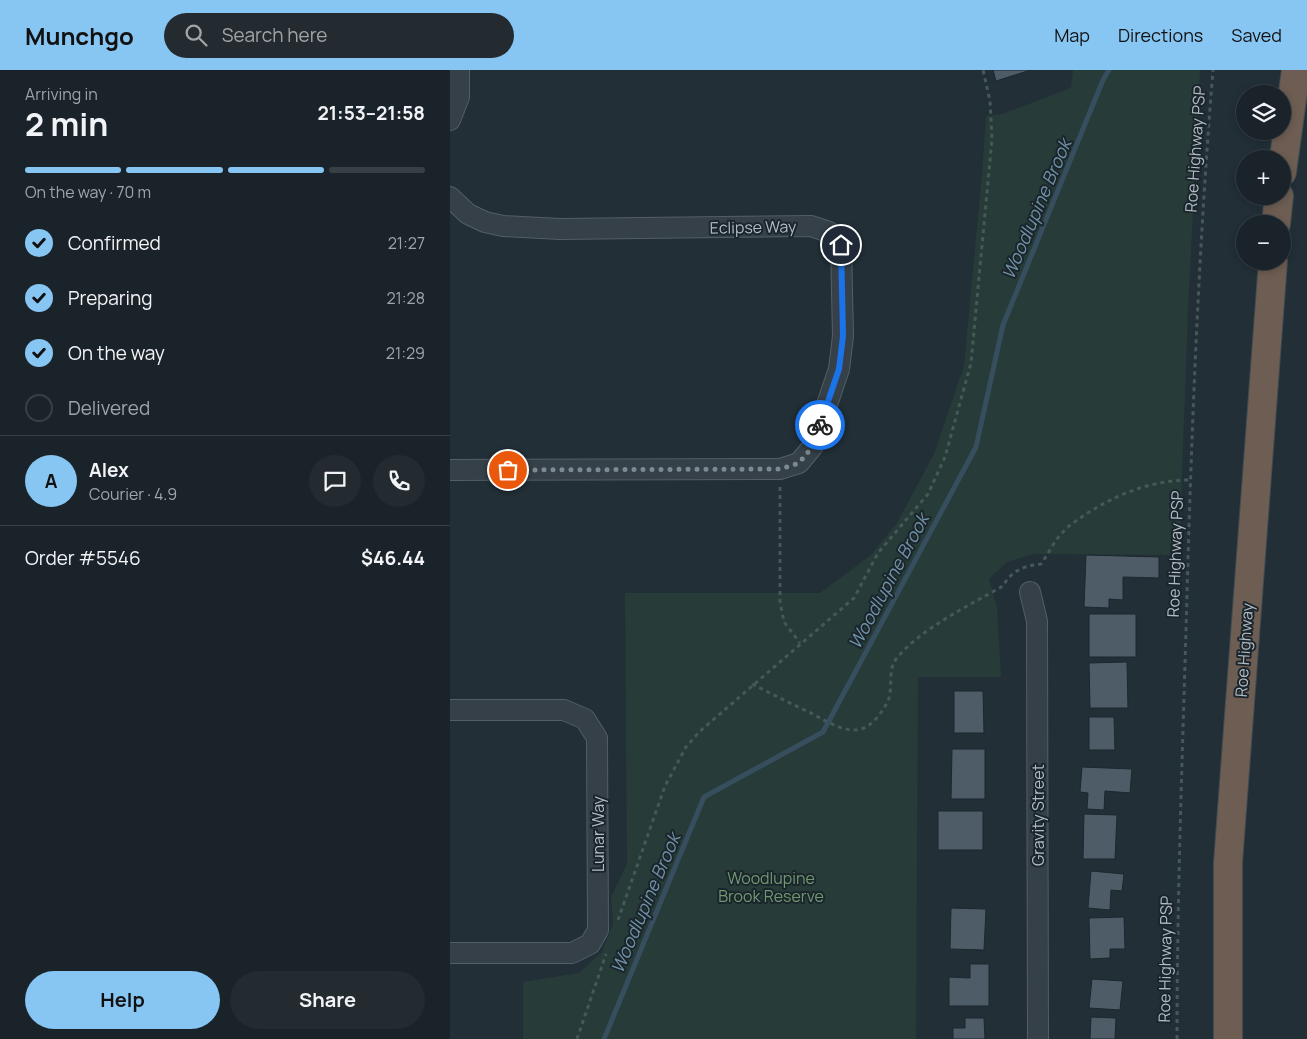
<!DOCTYPE html>
<html lang="en">
<head>
<meta charset="utf-8">
<style>
	body { margin:0; font-family:Manrope,sans-serif; background:#232b31; color:#f1f3f6; height:100vh; display:flex; flex-direction:column; font-size:19px; white-space:nowrap }
	* { box-sizing:border-box; margin:0 }
	p { font-size:16px; color:#9fa4a8 }
	.icon { flex:none; width:28px; height:28px; fill:none; stroke:currentColor; stroke-width:2; stroke-linecap:round; stroke-linejoin:round }
	.map { position:relative; flex:1; overflow:hidden }
	.drawer { display:flex; flex-direction:column; background:#1a2329; width:450px }
	.drawer>* { flex:none }
	.controls { position:absolute; left:786px; top:15px; display:grid; gap:10px }
	.controls a { display:grid; place-items:center; width:55px; height:55px; border-radius:50%; background:#1a2329; box-shadow:0 2px 8px #0003,0 0 0 1px #384046; font-size:25px }
	.pin { position:absolute; display:grid; place-items:center; width:42px; height:42px; color:#fff; margin:-21px; border:2px solid #fff; border-radius:50%; box-shadow:0 1px 5px #0007 }
	.courier { position:absolute; display:grid; place-items:center; width:50px; height:50px; margin:-25px; border:4px solid #1a73e8; border-radius:50%; background:#fff; color:#222; box-shadow:0 1px 6px #0007 }
	.overview em { font-style:normal; font-weight:700 }
	.overview div { display:flex; flex-direction:column-reverse }
	.overview { display:flex; align-items:center; justify-content:space-between; height:85px; padding:0 25px }
	h1 { font-size:32px; font-weight:700; line-height:38px }
	.bar { display:grid; grid-template-columns:repeat(4,1fr); gap:8px 5px; align-content:center; height:60px; padding:0 25px }
	.bar i { height:6px; border-radius:4px; background:#384046 }
	.bar .on { background:#87c5f2 }
	.bar p { grid-column:span 4 }
	.line { display:flex; align-items:center; gap:12px; padding:0 25px; border-top:1px solid #384046 }
	.line div { flex:1 }
	.round { display:grid; place-items:center; flex:none; width:52px; height:52px; border-radius:26px; background:#232b31 }
	ol { padding:0 25px; list-style:none }
	li { display:flex; align-items:center; gap:15px; height:55px }
	li p { margin-inline-start:auto }
	li .icon { padding:5px; border-radius:50%; background:#87c5f2; color:#111; stroke-width:4 }
	li:last-child { color:#9fa4a8 }
	li i { width:28px; height:28px; border:2px solid #384046; border-radius:50% }
	.action { display:flex; gap:10px; margin-top:auto; padding:10px 25px }
	.action a { flex:1; height:58px; border-radius:30px; background:#87c5f2; color:#111; font-size:20px; font-weight:700; line-height:58px; text-align:center }
	.action a+a { background:#232b31; color:#f1f3f6 }
	header { display:flex; align-items:center; gap:30px; box-sizing:border-box; height:70px; padding:0 25px; background:#87c5f2; color:#111 }
	header strong { font-size:24px }
	nav { display:flex; gap:28px; margin-inline-start:auto; font-size:18px }
	.search { width:350px; height:45px; background:#232b31; display:flex; align-items:center; gap:12px; box-sizing:border-box; padding:0 18px; border-radius:28px; color:#9fa4a8; font-size:19px }
	main { display:flex; flex:1; min-height:0 }
	.map>svg:first-child { display:block }
	.green { fill:#273c38 }
	.lines { fill:none; stroke-linecap:round; stroke-linejoin:round }
	.stream { stroke:#364e5e; stroke-width:5 }
	.building { fill:#4d5c66; stroke:#1c272e }
	.minor-casing { stroke:#535e65; stroke-width:22 }
	.motorway-casing { stroke:#404b52; stroke-width:30 }
	.path { stroke:#455957; stroke-width:3; stroke-dasharray:4 4; stroke-linecap:butt }
	.minor { stroke:#354048; stroke-width:20 }
	.motorway { stroke:#6d5d52; stroke-width:28 }
	.done { stroke:#7e8a93; stroke-width:5; stroke-dasharray:0 9 }
	.route { stroke:#1a73e8; stroke-width:6 }
	.labels { text-anchor:middle; dominant-baseline:central; stroke-width:4; stroke-linejoin:round; paint-order:stroke }
	.street-label { font-size:16px; fill:#b0bbc4; stroke:#1b252c }
	.park-label { font-size:16px; fill:#709871; stroke:#1b252c }
	.water-label { font-size:18px; font-style:italic; fill:#7193a7; stroke:#1b252c }
</style>
</head>
<body>
<header>
<strong>Munchgo</strong>
<div class="search"><svg class="icon" aria-label="search" viewBox="0 0 24 24"><circle cx="10" cy="10" r="6"/><path d="M15 15l6 6"/></svg>Search here</div>
<nav><a>Map</a><a>Directions</a><a>Saved</a></nav>
</header>
<main>
<section class="drawer">
<div class="overview"><div><h1>2 min</h1><p>Arriving in</p></div><em>21:53–21:58</em></div>
<div class="bar"><i class="on"></i><i class="on"></i><i class="on"></i><i></i><p>On the way · 70 m</p></div>
<ol>
<li><svg class="icon" aria-label="check" viewBox="0 0 24 24"><path d="M5 12l5 5 9-10"/></svg>Confirmed<p>21:27</p></li>
<li><svg class="icon" aria-label="check" viewBox="0 0 24 24"><path d="M5 12l5 5 9-10"/></svg>Preparing<p>21:28</p></li>
<li><svg class="icon" aria-label="check" viewBox="0 0 24 24"><path d="M5 12l5 5 9-10"/></svg>On the way<p>21:29</p></li>
<li><i></i>Delivered</li>
</ol>
<div class="line" style="height:90px"><b class="round" style="background:#87c5f2;color:#111">A</b><div><b>Alex</b><p>Courier · 4.9</p></div><a class="round"><svg class="icon" aria-label="chat" viewBox="0 0 24 24"><path d="M4 5h16v11H9l-5 4z"/></svg></a><a class="round"><svg class="icon" aria-label="phone" viewBox="0 0 24 24"><path d="M5 4h4l2 5-3 2q2 4 5 5l2-3 5 2v4C11 20 4 13 5 4z"/></svg></a></div>
<div class="line" style="height:65px"><div>Order #5546</div><b>$46.44</b></div>
<div class="action"><a>Help</a><a>Share</a></div>
</section>
<div class="map">
<svg width="857" height="969" viewBox="0 0 857 969">
	<rect width="100%" height="100%" fill="#222f37"/>
	<path class="green" d="M623,0H750L738,241L729,485L584,484L557,492L539,509L547,537L551,607H468L466,969H73V912L129,903L152,882L163,854L161,827L177,794L175,523H370L421,485L447,453L484,384L514,296L532,104L536,46L552,44L621,18Z"/>
	<g class="lines">
		<path class="stream" d="M154,969L254,727L373,662L526,377L553,255L653,10L659,0"/>
	</g>
	<path class="building" d="M543,0H581L546,11Z
		M636,485L709,487V508L673,507V530L659,529V538L634,537Z
		M639,544H686V587H639Z
		M677,592L678,638H640L639,593Z
		M504,621H533L534,663H504Z
		M639,647H664L665,680H639Z
		M502,679H535V729H501Z
		M632,697L682,699L680,723L655,721L654,740L637,739L638,723L630,722Z
		M488,741H533V780H488Z
		M634,744L667,745L665,789H633Z
		M641,801L674,804L672,821L661,820L660,840L638,838Z
		M501,838L536,839L534,880L500,879Z
		M674,847L675,879H660V888L640,889L639,848Z
		M520,894H539V936H499V907L520,908Z
		M642,909L673,911L670,940L639,938Z
		M641,947L666,948L665,969H640Z
		M515,948H534L535,969H503V958H515Z"/>
	<g class="lines">
		<defs>
			<path id="minor" d="M0,50L9,27V0
				M0,127L18,144L35,152L53,156L110,159L361,156L379,162L391,175L393,266L389,299L363,376L349,393L330,399L0,400
				M580,522L587,551L588,969
				M0,640H114L135,649L147,668L148,860L140,874L122,883H0"/>
			<path id="motorway" d="M832,102L846,0
				M826,154L829,126
				M778,969V793L823,191"/>
		</defs>
		<use href="#minor" class="minor-casing"/>
		<use href="#motorway" class="motorway-casing"/>
		<path class="path" d="M330,417V532L334,552L350,573
			M302,614C322,624 341,634 361,643C374,650 388,659 403,660C419,661 430,645 437,633C444,620 437,601 446,589C470,559 520,535 553,516C562,500 574,496 591,494C599,483 605,469 615,460C620,454 627,451 633,446C665,425 701,410 740,410
			M168,850L215,716L236,677L249,662L404,528L428,483L478,424L495,387L521,293L542,69L540,31L533,0
			M127,969L156,884
			M727,969C727,833 732,696 736,560C741,373 748,186 763,0"/>
		<use href="#minor" class="minor"/>
		<use href="#motorway" class="motorway"/>
	</g>
	<g class="lines">
		<path class="done" d="M58,400L330,399L349,393L363,376L370,355"/>
		<path class="route" d="M370,355L389,299L393,266L391,175"/>
	</g>
	<g class="labels">
		<g class="street-label">
			<text transform="translate(745 79) rotate(-86)">Roe Highway PSP</text>
			<text transform="translate(303 157) rotate(-1)">Eclipse Way</text>
			<text transform="translate(725 484) rotate(-88)">Roe Highway PSP</text>
			<text transform="translate(794 580) rotate(-86)">Roe Highway</text>
			<text transform="translate(588 745) rotate(-90)">Gravity Street</text>
			<text transform="translate(148 764) rotate(-90)">Lunar Way</text>
			<text transform="translate(715 889) rotate(-89)">Roe Highway PSP</text>
		</g>
		<g class="park-label">
			<text x="321" y="808">Woodlupine<tspan x="321" dy="18">Brook Reserve</tspan></text>
		</g>
		<g class="water-label">
			<text transform="translate(586 139) rotate(-67)">Woodlupine Brook</text>
			<text transform="translate(438 511) rotate(-62)">Woodlupine Brook</text>
			<text transform="translate(195 833) rotate(-67)">Woodlupine Brook</text>
		</g>
	</g>
</svg>
<div class="controls">
<a><svg class="icon" aria-label="layers" viewBox="0 0 24 24"><path d="M12 4l9 5-9 5-9-5zM3 14l9 5 9-5"/></svg></a>
<a>+</a>
<a>−</a>
</div>
<div class="pin" style="left:58px;top:400px;background:#ea580c"><svg class="icon" aria-label="bag" viewBox="0 0 24 24"><path d="M5 8h14l-1 12H6zM9 8a3 3 0 0 1 6 0"/></svg></div>
<div class="pin" style="left:391px;top:175px;background:#1f2937"><svg class="icon" aria-label="home" viewBox="0 0 24 24"><path d="M3 11l9-7 9 7M6 9v11h12V9"/></svg></div>
<div class="courier" style="left:370px;top:355px"><svg class="icon" aria-label="bike" viewBox="0 0 24 24"><circle cx="6" cy="16" r="4"/><circle cx="18" cy="16" r="4"/><path d="M6 16l4-8h5l3 8M10 8l3 8H6M13 5h3"/></svg></div>
</div>
</main>
</body>
</html>
